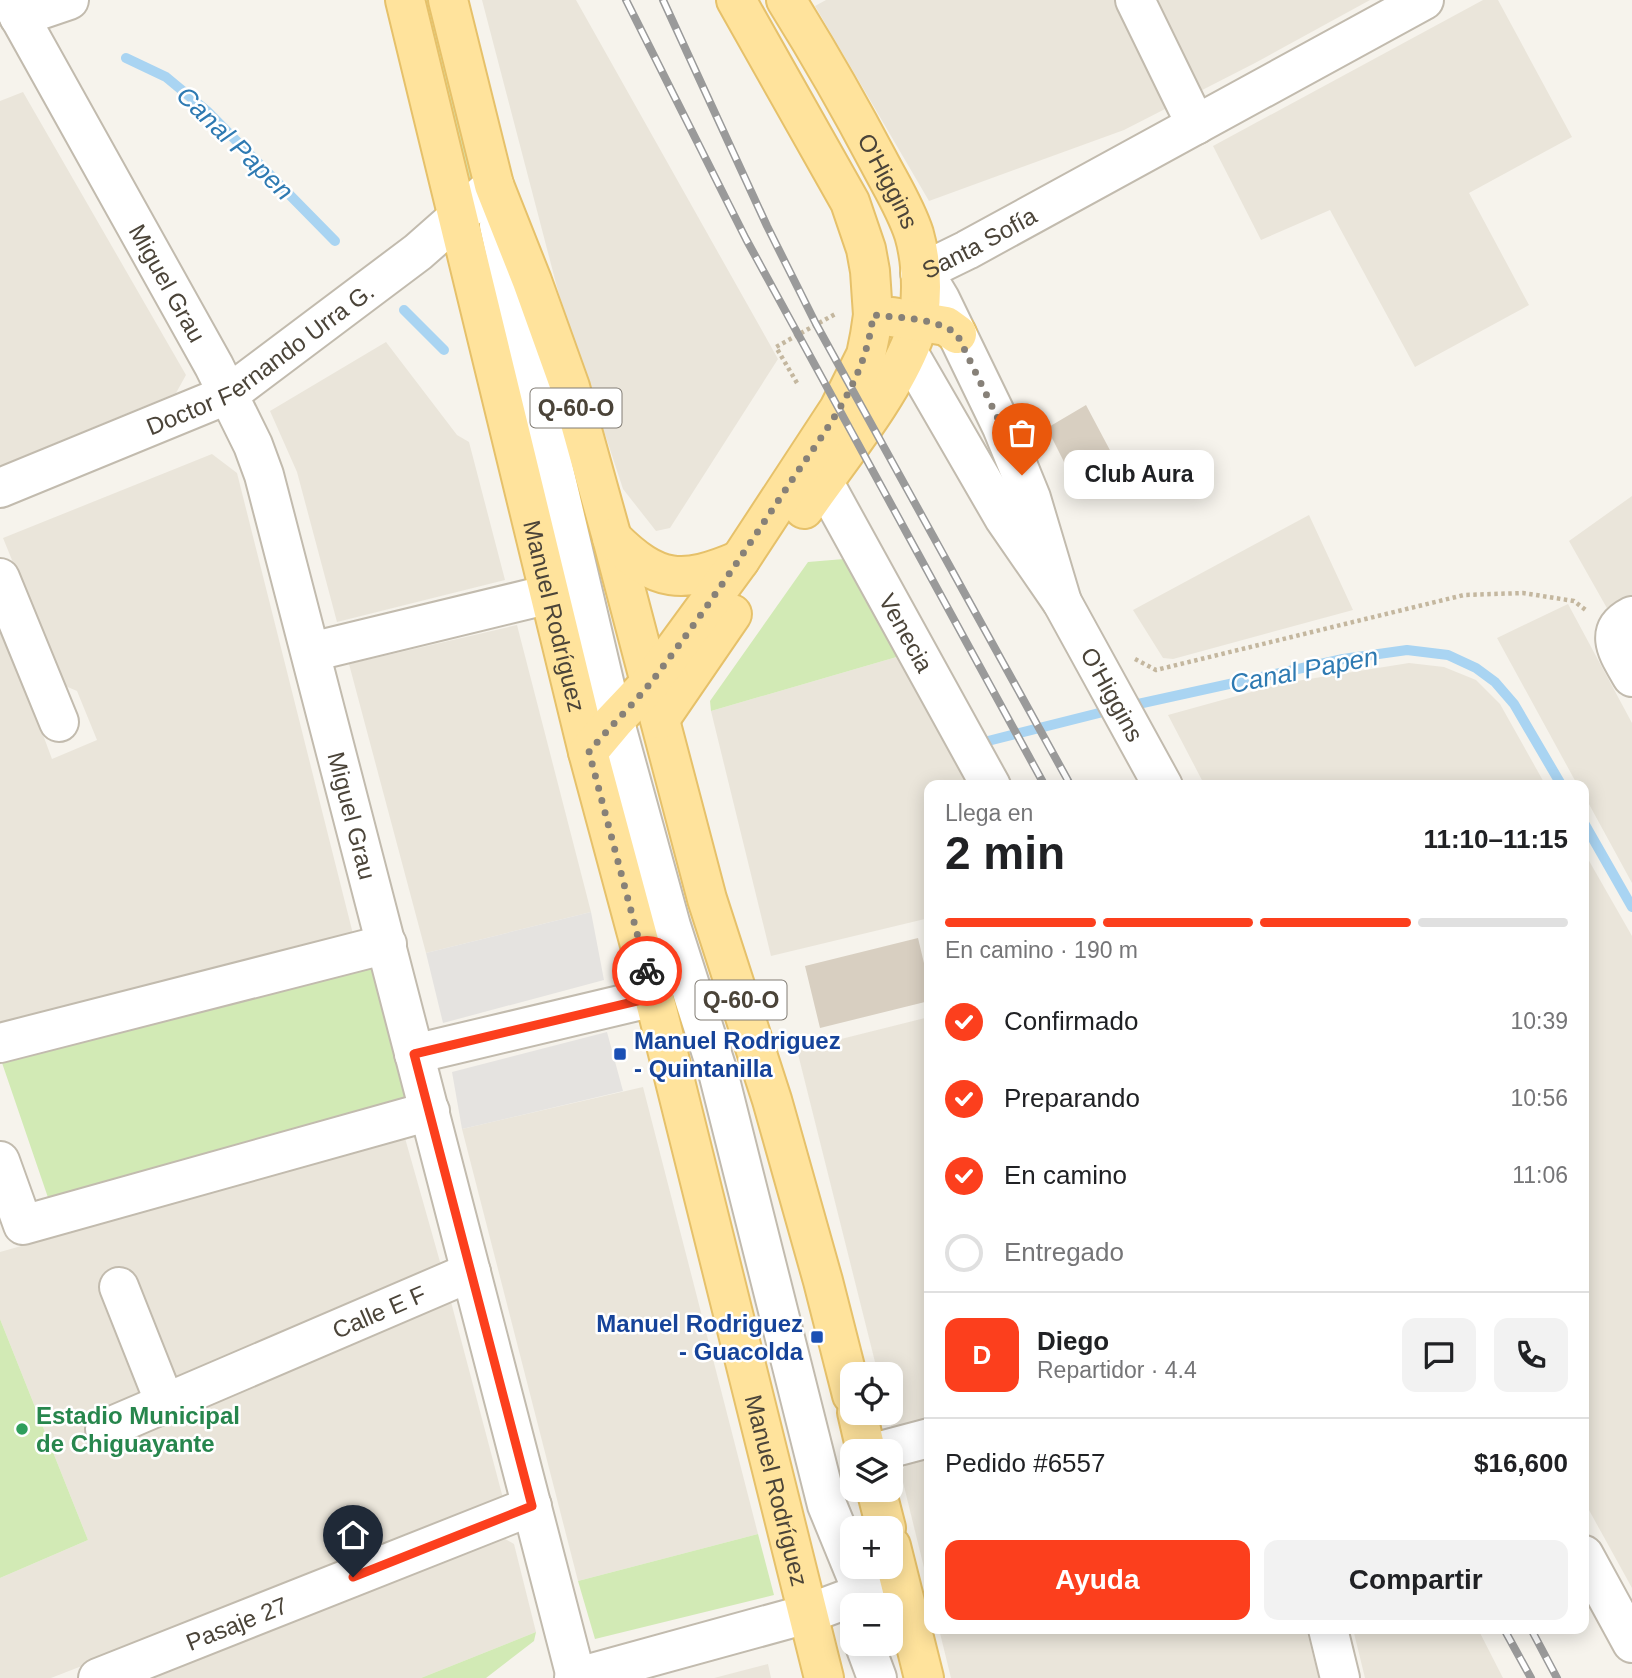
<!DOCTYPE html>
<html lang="es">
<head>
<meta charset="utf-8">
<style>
	body { margin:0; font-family:Arial,sans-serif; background:#f2f2f2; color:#202124; height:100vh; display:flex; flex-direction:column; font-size:26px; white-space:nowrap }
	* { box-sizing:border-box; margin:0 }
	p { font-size:23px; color:#757577 }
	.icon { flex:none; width:38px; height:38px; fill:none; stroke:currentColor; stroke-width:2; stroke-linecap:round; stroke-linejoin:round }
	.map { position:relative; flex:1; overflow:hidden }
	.drawer { position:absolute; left:924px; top:780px; width:665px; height:854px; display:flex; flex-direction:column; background:#fff; border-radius:14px; box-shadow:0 4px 18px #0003 }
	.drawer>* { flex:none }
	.fabs { position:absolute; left:840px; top:1362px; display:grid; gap:14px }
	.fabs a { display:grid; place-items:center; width:63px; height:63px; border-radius:14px; background:#fff; box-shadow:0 4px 18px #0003; font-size:35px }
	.pin { position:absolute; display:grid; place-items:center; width:60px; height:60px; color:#fff; margin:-72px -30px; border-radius:50% 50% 50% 0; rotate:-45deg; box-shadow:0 0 7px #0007 }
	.pin .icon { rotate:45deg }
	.courier { position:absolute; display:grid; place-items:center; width:70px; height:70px; margin:-35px; border:5px solid #fc3f1d; border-radius:50%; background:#fff; color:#222; box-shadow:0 2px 9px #0007 }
	.bubble { position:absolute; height:49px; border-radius:14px; background:#fff; box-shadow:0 4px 18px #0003; font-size:23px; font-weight:700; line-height:49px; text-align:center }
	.head em { font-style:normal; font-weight:700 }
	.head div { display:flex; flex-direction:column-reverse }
	.head { display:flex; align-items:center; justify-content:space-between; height:119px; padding:0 21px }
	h1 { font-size:46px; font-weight:700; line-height:52px }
	.bar { display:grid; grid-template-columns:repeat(4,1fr); gap:10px 7px; align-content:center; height:84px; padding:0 21px }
	.bar i { height:9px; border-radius:5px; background:#e0e0e0 }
	.bar .on { background:#fc3f1d }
	.bar p { grid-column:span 4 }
	.line { display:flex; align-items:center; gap:18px; padding:0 21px; border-top:2px solid #e0e0e0 }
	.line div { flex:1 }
	.round { display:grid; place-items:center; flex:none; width:74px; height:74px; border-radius:14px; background:#f2f2f2 }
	ol { padding:0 21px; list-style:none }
	li { display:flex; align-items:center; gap:21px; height:77px }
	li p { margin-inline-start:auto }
	li .icon { padding:7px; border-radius:50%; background:#fc3f1d; color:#fff; stroke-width:4 }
	li:last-child { color:#757577 }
	li i { width:38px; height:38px; border:4px solid #e0e0e0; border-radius:50% }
	.primary-button { display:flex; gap:14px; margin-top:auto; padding:14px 21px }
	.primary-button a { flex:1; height:80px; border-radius:14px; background:#fc3f1d; color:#fff; font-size:28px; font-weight:700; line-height:80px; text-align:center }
	.primary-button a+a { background:#f2f2f2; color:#202124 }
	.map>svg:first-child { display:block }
	.residential { fill:#eae5da }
	.green { fill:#d2eab5 }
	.parking { fill:#e5e3e0 }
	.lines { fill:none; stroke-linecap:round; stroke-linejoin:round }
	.stream { stroke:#a9d4f2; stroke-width:10 }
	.building { fill:#d8cfc1 }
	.minor-casing { stroke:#c2bbae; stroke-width:42 }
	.major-casing { stroke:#e6c16a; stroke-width:42 }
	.path { stroke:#c4b79f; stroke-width:4.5; stroke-dasharray:3.5 3.5; stroke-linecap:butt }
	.minor { stroke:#fff; stroke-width:38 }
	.major { stroke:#ffe39c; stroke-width:38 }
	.rail-casing { stroke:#9a9a9a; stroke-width:8 }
	.rail { stroke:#fff; stroke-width:5; stroke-dasharray:16; stroke-linecap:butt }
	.done { stroke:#878178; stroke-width:7; stroke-dasharray:0 12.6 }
	.route { stroke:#fc3f1d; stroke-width:9 }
	.transit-dot { fill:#1a4fb4; stroke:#fff; stroke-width:2.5 }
	.leisure-dot { fill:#2e9e5b; stroke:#fff; stroke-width:2.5 }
	.labels { text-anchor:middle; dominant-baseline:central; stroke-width:5; stroke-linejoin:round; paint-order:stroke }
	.shield { fill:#fff; stroke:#817c74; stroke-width:2 }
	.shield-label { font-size:23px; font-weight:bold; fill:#4b4439 }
	.street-label { font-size:24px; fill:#4b4439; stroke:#fff }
	.transit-label { font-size:24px; font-weight:bold; fill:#164399; stroke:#fff; text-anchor:start }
	.leisure-label { font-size:24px; font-weight:bold; fill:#27864d; stroke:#fff; text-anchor:start }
	.water-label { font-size:26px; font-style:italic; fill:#2e7ab2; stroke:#fff }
</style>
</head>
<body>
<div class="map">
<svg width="1632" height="1678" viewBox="0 0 1632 1678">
	<rect width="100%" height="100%" fill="#f6f3ec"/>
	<path class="residential" d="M482,0H576L778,359L670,528L656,531L623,489L558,291Z
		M826,0H1370L1255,63L1124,130L929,201L815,6Z
		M1483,0H1498L1572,137L1469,193L1529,305L1415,367L1330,210L1261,240L1213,146Z
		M23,92L186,375L176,393L0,466V101Z
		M386,342L457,435L469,442L505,580L337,622L297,472L270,411Z
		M212,454L237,473L353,934L0,1025V605L33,708L52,759L97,740L77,691L63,685L3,538Z
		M1632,496V597L1608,610L1569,541Z
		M1309,515L1353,610L1173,659L1163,658L1133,610Z
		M1568,604L1632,723V883L1584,795V786H1578L1497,638Z
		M517,625L591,912L426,953L349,664Z
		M900,656L970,786H929V918L771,956L711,711Z
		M1409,663L1444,667L1476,680L1500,704L1546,786H1205L1168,715L1284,683Z
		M1584,852L1632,936V1588L1584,1501Z
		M929,1017V1423L893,1433L888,1412H891V1374H878L797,1050Z
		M643,1087L758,1534L578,1581L462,1129Z
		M405,1138L446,1283L504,1502L51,1678H0V1578L88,1540L0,1319V1252Z
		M929,1458V1588L901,1474L905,1465Z
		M500,1536L514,1544L536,1632L421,1678H136Z
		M939,1629H1306L1319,1678H951Z
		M1353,1629H1478L1503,1678H1365Z
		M768,1664L771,1678H714Z"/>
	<path class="green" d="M421,0H431L474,176L471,180L467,178Z
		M844,559L900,656L711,711L710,701L808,562Z
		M368,953L415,1125L56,1221L0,1057Z
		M0,1319L88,1540L0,1578Z
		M758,1534L774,1595L595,1639L578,1581Z
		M536,1632L534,1641L486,1678H421Z"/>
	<path class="parking" d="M591,912L604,980L443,1023L426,953Z
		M607,1032L623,1091L462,1129L452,1072Z"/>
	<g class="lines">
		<path class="stream" d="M126,58L166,77L207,111L335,241
			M404,310L444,350
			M1129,706L1343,659L1407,650L1448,655L1476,668L1495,682L1514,704L1562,786
			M988,741L1111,710
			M1584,823L1632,907"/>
	</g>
	<path class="building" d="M1086,405L1121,471L1080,494L1047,428Z
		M918,938L929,984V1001L820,1028L805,966Z"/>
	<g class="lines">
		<defs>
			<g id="minor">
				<path id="s1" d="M10,0L214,366L253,445L264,475L576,1677"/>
				<path d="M1135,0L1196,125"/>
				<path d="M19,17L69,0"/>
				<path d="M499,225L530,368L606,690L671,926L719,1076L827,1505L868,1605"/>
				<path id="s2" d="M908,352L1004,518L1062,602L1163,786"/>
				<path id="s3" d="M823,481L991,786"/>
				<path id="s4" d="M0,488L229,394L418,252L494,185"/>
				<path d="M0,578L59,722"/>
				<path id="s5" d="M1062,602L1031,498L1002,427L940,299L931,284L920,273L967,250L1424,0"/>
				<path d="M1632,616C1601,632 1620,655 1632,677"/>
				<path d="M311,652L550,594"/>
				<path d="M0,1043L387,944"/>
				<path d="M414,1054L654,997"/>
				<path d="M0,1161L23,1225L430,1111"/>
				<path d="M119,1287L165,1403"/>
				<path id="s6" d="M105,1429L471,1272"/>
				<path d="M880,1451L929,1438"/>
				<path d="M1584,1555L1632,1643"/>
				<path d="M1328,1629L1340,1678"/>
				<path d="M864,1643L877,1678"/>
				<path id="s7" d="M98,1678L532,1506"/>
				<path d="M574,1678L807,1614L887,1584"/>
			</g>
			<g id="major">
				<path id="s8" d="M405,0L588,752L654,997L824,1678"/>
				<path d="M448,0L494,185L532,281L570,387L612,538L707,899L772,1100L823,1281L852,1395"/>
				<path id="s9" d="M786,0C819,53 850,107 879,162C891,185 906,209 914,234C923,265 924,309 913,339C890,398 840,457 804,509"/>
				<path d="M892,317L946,326L957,334"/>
				<path d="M612,538C657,583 682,585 740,560"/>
				<path d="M660,719L732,614"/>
				<path d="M588,752L614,721L650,683L740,560L839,409L866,355L870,335L873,315L870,271L866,249L850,202L736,0"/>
				<path d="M857,1412L866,1451"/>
				<path d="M876,1489L886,1528"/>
				<path d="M891,1546L924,1678"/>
			</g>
		</defs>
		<use href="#minor" class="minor-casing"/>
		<use href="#major" class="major-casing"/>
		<path class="path" d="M797,383L776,347L837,313
			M1135,659L1156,670L1464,595L1523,593L1574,601L1587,611"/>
		<use href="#minor" class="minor"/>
		<use href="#major" class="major"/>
		<defs>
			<path id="rail" d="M626,0L746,239L1045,786
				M663,0L767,226L816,324L1071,786
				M1504,1629L1531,1678
				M1531,1629L1557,1678"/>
		</defs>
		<use href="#rail" class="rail-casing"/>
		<use href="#rail" class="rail"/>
	</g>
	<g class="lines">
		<path class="done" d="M647,971L589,752C608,728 633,705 652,681C702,616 747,548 792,480C827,428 866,380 873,315C901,318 933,317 957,334L1002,427L1022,475"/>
		<path class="route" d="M353,1577L532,1506L414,1054L654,997L647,971"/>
	</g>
	<g class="transit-dot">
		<rect x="613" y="1047" width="14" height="14" rx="3.5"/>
		<rect x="810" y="1330" width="14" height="14" rx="3.5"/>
	</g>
	<circle class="leisure-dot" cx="22" cy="1429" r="7"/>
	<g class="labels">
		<g class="shield">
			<rect x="530.5" y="388.5" width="91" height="39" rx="5"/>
			<rect x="695.5" y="980.5" width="91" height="39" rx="5"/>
		</g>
		<g class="shield-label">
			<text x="576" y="408">Q-60-O</text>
			<text x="741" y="1000">Q-60-O</text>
		</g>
		<g class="street-label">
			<text stroke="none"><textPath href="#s9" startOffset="208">O'Higgins</textPath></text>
			<text stroke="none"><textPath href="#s5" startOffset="427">Santa Sofía</textPath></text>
			<text stroke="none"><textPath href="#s1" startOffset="324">Miguel Grau</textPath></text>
			<text stroke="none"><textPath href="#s4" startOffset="292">Doctor Fernando Urra G.</textPath></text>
			<text stroke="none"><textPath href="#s8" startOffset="634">Manuel Rodríguez</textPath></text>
			<text stroke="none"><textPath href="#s3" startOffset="173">Venecia</textPath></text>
			<text stroke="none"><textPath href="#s2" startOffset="399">O'Higgins</textPath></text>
			<text stroke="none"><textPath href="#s1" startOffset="891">Miguel Grau</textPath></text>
			<text stroke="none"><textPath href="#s6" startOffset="298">Calle E F</textPath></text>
			<text stroke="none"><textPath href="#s8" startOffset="1536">Manuel Rodríguez</textPath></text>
			<text stroke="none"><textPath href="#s7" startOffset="149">Pasaje 27</textPath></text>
		</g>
		<g class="transit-label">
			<text x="634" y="1040">Manuel Rodriguez<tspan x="634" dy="28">- Quintanilla</tspan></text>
			<text x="803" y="1323" text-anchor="end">Manuel Rodriguez<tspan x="803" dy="28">- Guacolda</tspan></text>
		</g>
		<g class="leisure-label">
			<text x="36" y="1415">Estadio Municipal<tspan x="36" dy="28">de Chiguayante</tspan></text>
		</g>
		<g class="water-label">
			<text transform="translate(235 143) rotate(44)">Canal Papen</text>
			<text transform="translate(1304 670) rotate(-11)">Canal Papen</text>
		</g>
	</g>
</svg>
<div class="fabs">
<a><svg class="icon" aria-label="locate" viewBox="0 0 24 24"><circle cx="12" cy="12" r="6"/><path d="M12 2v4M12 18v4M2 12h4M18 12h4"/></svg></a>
<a><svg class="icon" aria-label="layers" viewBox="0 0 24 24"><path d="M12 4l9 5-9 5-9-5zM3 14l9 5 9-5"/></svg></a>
<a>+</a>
<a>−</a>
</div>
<div class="pin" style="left:1022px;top:475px;background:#ea580c"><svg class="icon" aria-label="bag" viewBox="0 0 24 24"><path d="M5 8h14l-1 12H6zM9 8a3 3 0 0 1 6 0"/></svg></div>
<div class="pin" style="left:353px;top:1577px;background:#1f2937"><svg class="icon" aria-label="home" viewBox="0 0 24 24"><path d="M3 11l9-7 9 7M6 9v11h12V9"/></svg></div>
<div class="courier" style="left:647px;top:971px"><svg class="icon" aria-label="bike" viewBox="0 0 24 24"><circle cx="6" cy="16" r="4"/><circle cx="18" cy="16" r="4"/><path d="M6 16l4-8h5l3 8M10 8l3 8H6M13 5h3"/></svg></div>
<div class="bubble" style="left:1064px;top:450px;width:150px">Club Aura</div>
<section class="drawer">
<div class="head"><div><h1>2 min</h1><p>Llega en</p></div><em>11:10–11:15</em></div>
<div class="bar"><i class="on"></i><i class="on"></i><i class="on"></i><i></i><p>En camino · 190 m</p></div>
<ol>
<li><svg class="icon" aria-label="check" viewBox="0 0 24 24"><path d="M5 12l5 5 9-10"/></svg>Confirmado<p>10:39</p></li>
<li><svg class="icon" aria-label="check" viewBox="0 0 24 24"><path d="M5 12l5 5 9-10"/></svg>Preparando<p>10:56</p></li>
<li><svg class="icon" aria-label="check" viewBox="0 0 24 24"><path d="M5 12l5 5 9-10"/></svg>En camino<p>11:06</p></li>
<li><i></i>Entregado</li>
</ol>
<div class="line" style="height:126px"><b class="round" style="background:#fc3f1d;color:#fff">D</b><div><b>Diego</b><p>Repartidor · 4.4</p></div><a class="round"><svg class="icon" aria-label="chat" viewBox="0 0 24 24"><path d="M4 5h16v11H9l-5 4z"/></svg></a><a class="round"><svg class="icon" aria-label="phone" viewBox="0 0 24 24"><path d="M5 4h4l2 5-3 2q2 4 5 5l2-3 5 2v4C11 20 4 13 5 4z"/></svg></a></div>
<div class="line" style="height:91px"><div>Pedido #6557</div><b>$16,600</b></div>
<div class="primary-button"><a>Ayuda</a><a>Compartir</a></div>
</section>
</div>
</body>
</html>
